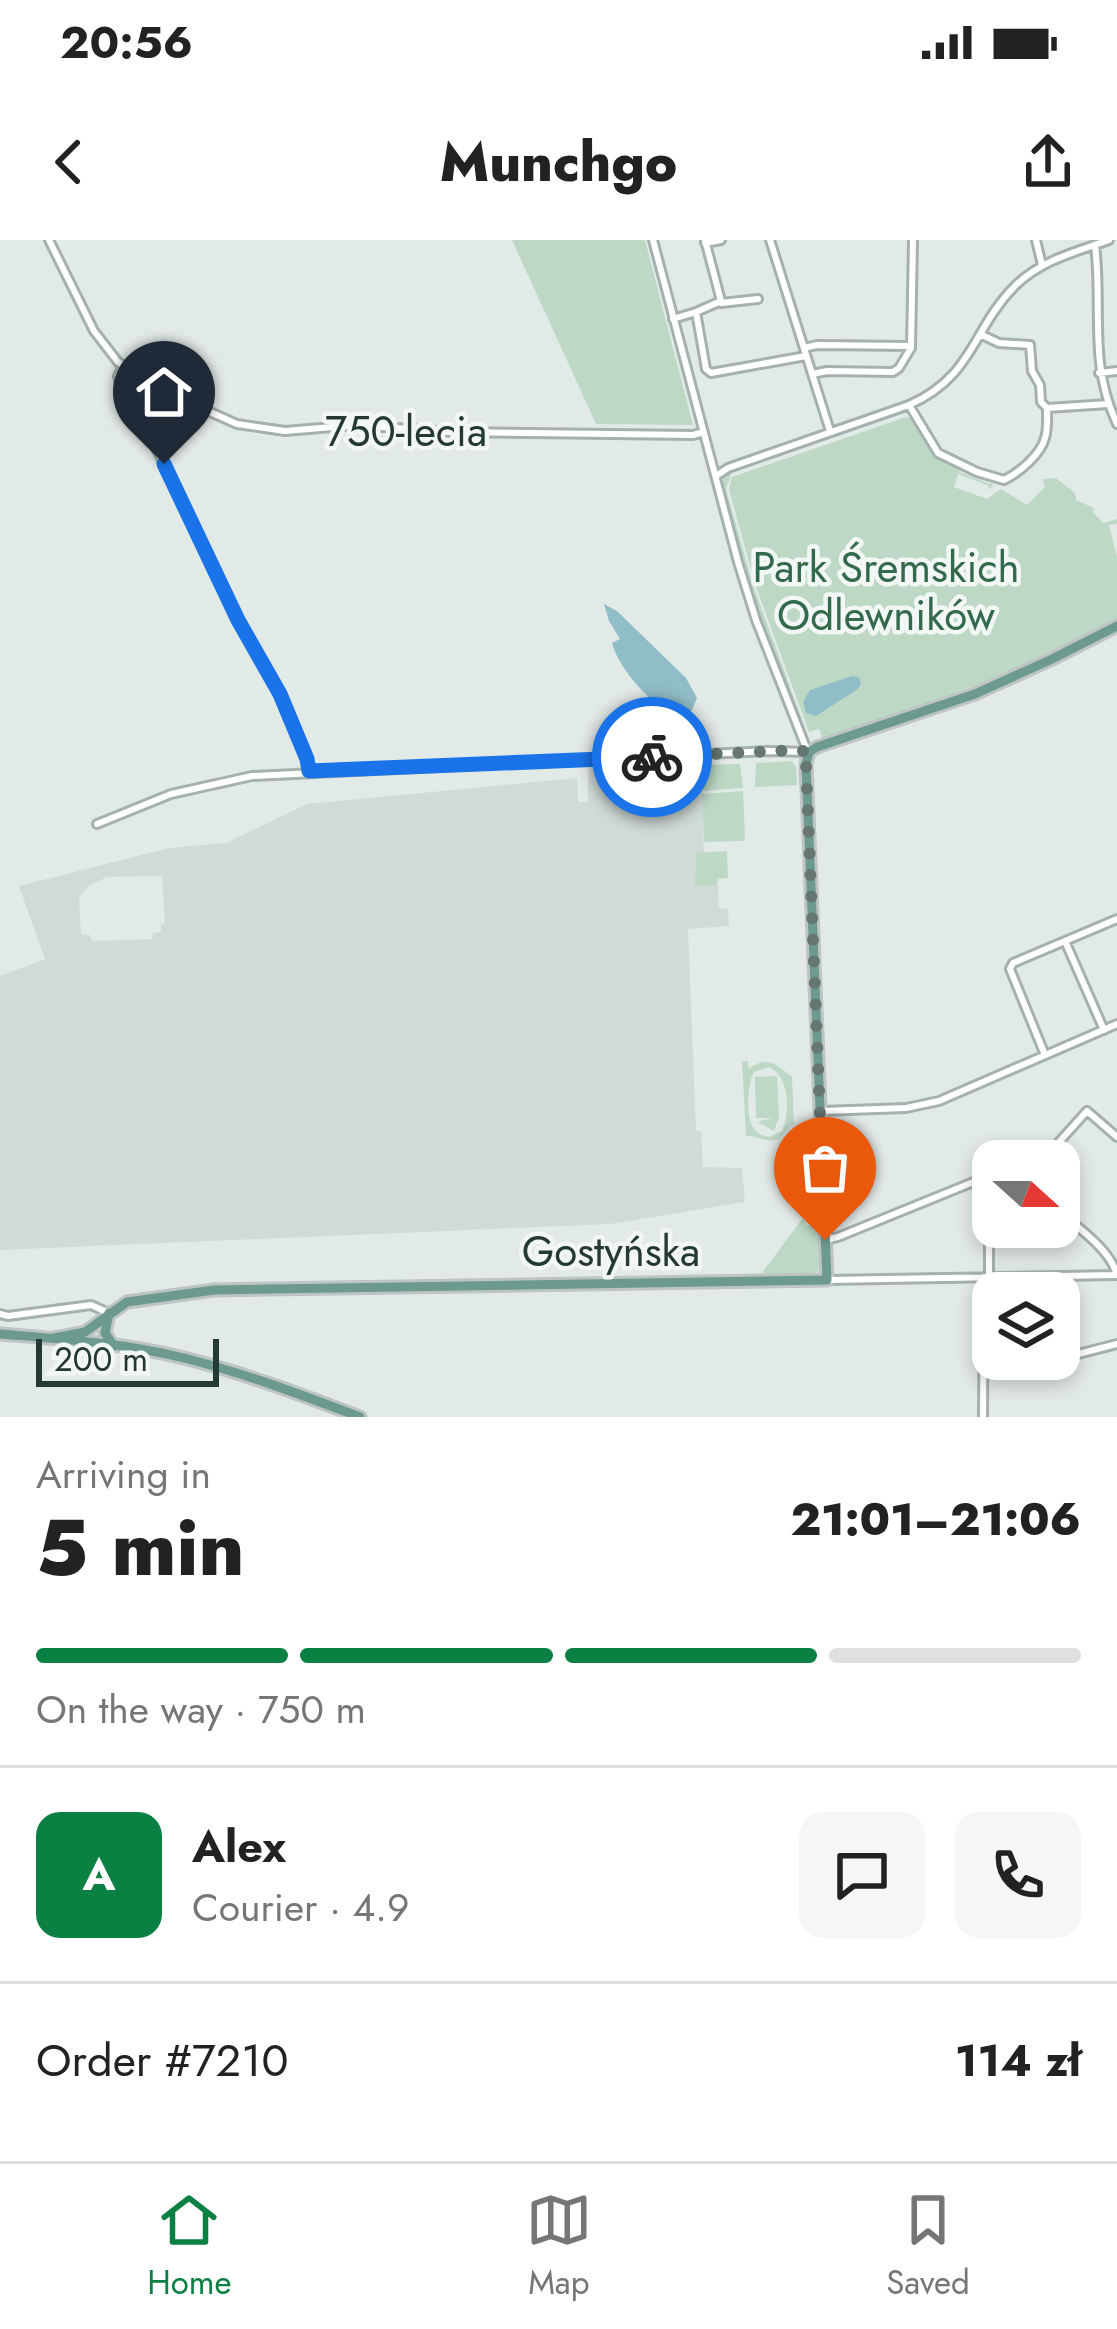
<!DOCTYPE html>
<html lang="en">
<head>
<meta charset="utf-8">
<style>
	body { margin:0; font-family:Jost,sans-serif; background:#f6f6f6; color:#222; height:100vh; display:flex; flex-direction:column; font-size:45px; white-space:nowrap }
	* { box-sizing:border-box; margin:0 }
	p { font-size:39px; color:#767676 }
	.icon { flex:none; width:66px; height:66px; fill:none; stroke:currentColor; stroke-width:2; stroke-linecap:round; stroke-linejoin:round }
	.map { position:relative; height:1177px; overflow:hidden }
	.sheet { display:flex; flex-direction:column; background:#fff; flex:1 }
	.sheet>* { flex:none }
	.needle { width:78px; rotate:111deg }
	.buttons { position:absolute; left:972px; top:900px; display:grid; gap:24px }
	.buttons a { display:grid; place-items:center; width:108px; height:108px; border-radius:24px; background:#fff; box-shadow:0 6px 18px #0003; font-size:60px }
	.scale { position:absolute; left:36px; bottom:30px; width:183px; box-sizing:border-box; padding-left:12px; border:6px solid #243934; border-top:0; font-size:33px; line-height:42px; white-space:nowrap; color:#243934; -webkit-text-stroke:9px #f2f7f5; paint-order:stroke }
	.pin { position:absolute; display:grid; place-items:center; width:102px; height:102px; color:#fff; margin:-123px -51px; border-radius:50% 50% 50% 0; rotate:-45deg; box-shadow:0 0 12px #0007 }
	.pin .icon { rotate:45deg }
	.courier { position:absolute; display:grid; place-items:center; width:120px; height:120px; margin:-60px; border:9px solid #1a73e8; border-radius:50%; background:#fff; color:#222; box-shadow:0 3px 15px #0007 }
	.overview em { font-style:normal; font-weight:800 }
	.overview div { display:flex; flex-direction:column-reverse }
	.overview { display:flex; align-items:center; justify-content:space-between; height:204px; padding:0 36px }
	h1 { font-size:78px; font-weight:800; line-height:90px }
	.bar { display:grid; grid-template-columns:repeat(4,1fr); gap:18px 12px; align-content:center; height:144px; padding:0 36px }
	.bar i { height:15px; border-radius:9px; background:#e0e0e0 }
	.bar .selected { background:#0b8043 }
	.bar p { grid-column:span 4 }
	.line { display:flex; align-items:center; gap:30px; padding:0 36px; border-top:3px solid #e0e0e0 }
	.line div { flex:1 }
	.round { display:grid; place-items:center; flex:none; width:126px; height:126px; border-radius:24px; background:#f6f6f6 }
	.status { display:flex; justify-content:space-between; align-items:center; height:84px; padding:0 60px; background:#fff; direction:ltr }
	.status svg { height:33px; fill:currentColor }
	header { display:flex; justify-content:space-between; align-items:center; height:156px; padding:0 36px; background:#fff; font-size:54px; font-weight:800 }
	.dock { display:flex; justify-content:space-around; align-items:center; height:168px; border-top:3px solid #e0e0e0; background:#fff; font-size:33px; color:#767676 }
	.dock a { display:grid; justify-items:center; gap:6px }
	.dock .selected { color:#0b8043 }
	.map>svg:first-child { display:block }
	.built { fill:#d0dad6; fill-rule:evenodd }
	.green { fill:#bdd9c6; fill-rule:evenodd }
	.water { fill:#91bdc8 }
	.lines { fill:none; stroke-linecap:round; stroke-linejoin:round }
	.minor-casing { stroke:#a5b1ae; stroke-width:12 }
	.major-casing { stroke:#bdc4c2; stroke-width:15 }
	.minor { stroke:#fff; stroke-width:6 }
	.major { stroke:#6c9a90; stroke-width:9 }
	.done { stroke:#667773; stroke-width:12; stroke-dasharray:0 21.6 }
	.route { stroke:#1a73e8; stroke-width:15 }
	.labels { text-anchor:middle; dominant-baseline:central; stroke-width:9; stroke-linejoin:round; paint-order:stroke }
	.street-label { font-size:42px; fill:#243934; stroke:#f2f7f5 }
	.park-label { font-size:42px; fill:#336a4b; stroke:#f2f7f5 }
</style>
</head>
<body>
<div class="status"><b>20:56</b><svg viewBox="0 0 49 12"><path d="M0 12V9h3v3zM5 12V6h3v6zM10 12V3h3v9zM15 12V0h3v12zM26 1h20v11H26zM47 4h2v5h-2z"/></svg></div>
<header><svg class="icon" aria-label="back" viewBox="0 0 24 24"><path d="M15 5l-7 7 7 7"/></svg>Munchgo<svg class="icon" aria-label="share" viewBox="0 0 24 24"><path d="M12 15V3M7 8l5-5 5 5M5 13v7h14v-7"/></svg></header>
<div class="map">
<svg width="1117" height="1177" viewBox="0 0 1117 1177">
	<rect width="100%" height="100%" fill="#e2eae7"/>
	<path class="built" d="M692,520L695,525H701L705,646L718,645L719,668L728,669L729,686L688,689L696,891H701L703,927L742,928L745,962L610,984L0,1010V736L45,719L19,646L169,608L226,603L307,564L577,538L578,562H588V530L593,524ZM162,636L165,683L161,684V692L153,693L152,699L92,701L90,695L81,694L79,658L89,646L107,637Z"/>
	<path class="green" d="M512,0H645L693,185L596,184Z
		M906,177L913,179L936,216L960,228L959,232L990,244L991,242L993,246L988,250L989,246L958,234L954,247L987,259L1001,249L1027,265L1045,247L1042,239L1056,238L1075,253L1076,260L1094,268L1093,272L1103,283L1117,279V284L1109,285L1117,317V380L1011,433L823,500L819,489L809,492L755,344L729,249L732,237Z
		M730,231L731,235L726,249L753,345L805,488L801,489L761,380L735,298L722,245L724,236Z
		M792,521L796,527L797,545L755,547L756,523Z
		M740,524L743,548L702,551L701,525Z
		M743,551L745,598L743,601L704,602L702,554Z
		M727,611L728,638L718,639L717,645L695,646L696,613Z
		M742,821H748L749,829C768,814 778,826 792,837L794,885H791L779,899C765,904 758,895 746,896ZM769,827C790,837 790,872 782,891L769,897C765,896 761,895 758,893C744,884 747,844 754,832Z
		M777,836L779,877L774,891L757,882L772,878H756L755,837Z
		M802,979L805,980V986L817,982L821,987L822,1028C807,1042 781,1037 762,1033Z"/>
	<path class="water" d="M604,364L617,371L686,438L697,458L692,470L681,477C655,470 619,430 612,403L620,399L609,381Z
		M852,436L859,437L861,444L858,449L816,476L806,473L803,462L810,450Z"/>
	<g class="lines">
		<defs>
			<path id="minor" d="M49,0L94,91L118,122L154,147L237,184L285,191L356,185L451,192L693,195L704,192
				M653,0L738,322L756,380L807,510
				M770,0L830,191
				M1036,0L1042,25
				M705,3L721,0
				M1095,5C1103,69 1088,122 1117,184
				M721,63L758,59
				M696,72L721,61L705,0
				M673,79L696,72L706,129L711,133L806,116
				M982,95L999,103L1030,105L1032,131L1040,145L1041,162L1047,168L1108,164
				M804,108L817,105L911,106
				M123,127L118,136L122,152L157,210L238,379L280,454L307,519L309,531
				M1099,133L1117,131
				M812,134L827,131L893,132L899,128L911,108L913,0
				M909,165L938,213L977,232L1004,240C1019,233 1041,214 1045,198C1048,189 1047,178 1047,168
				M716,236L728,228L909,165C974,136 972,89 1015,46C1041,20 1076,12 1109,0
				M97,584L171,554L252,536L767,511L809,512
				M1065,701L1104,790
				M1045,815L1010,729L1013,723L1117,679
				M821,871L906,868L939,861L1117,784
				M1042,921L1087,871L1117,897
				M1059,971C1079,989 1110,1009 1117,1035
				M825,1000L838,997L993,934
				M989,1037V936
				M827,1040L1117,1035
				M0,1074L8,1076L91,1065L109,1073
				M1059,1119L1117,1104
				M984,1131L1057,1119
				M983,1177L984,1037"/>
			<path id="major" d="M109,1073L105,1093L114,1106
				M0,1094C61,1099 124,1103 184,1118C244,1133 302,1155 360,1177
				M54,1098L85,1092L127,1062L214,1050L827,1040L806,524L809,512L817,507L975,454L1050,420L1117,386"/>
		</defs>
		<use href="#minor" class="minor-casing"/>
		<use href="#major" class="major-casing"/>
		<use href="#minor" class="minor"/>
		<use href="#major" class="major"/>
	</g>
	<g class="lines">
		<path class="done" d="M652,517L796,510L809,512L806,524L825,1000"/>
		<path class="route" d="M164,224L238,380L280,454L307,519L309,531L652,517"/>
	</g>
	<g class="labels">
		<g class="street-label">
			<text x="406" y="191">750-lecia</text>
			<text x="611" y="1011">Gostyńska</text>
		</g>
		<g class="park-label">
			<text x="886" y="327">Park Śremskich<tspan x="886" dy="48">Odlewników</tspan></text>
		</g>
	</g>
</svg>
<div class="buttons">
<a><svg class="needle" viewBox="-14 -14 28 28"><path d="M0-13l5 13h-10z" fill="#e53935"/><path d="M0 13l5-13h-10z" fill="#767676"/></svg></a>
<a><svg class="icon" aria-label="layers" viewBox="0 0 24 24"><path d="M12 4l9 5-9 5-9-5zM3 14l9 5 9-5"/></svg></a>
</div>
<div class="scale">200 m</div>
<div class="pin" style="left:825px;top:1000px;background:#ea580c"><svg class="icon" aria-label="bag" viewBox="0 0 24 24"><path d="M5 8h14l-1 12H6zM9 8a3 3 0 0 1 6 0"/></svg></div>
<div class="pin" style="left:164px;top:224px;background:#1f2937"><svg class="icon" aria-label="home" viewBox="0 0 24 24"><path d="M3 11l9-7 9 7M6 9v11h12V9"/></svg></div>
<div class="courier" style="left:652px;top:517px"><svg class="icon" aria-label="bike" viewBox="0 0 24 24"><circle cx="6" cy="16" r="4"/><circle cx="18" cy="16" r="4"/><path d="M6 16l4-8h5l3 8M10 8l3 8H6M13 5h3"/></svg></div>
</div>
<section class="sheet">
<div class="overview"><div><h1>5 min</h1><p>Arriving in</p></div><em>21:01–21:06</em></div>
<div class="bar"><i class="selected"></i><i class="selected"></i><i class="selected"></i><i></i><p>On the way · 750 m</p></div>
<div class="line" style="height:216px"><b class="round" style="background:#0b8043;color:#fff">A</b><div><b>Alex</b><p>Courier · 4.9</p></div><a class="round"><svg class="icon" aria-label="chat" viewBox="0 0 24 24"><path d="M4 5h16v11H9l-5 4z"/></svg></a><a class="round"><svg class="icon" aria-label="phone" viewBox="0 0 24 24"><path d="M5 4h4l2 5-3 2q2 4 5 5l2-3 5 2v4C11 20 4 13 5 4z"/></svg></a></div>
<div class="line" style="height:156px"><div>Order #7210</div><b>114 zł</b></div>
</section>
<nav class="dock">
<a class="selected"><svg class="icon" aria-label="home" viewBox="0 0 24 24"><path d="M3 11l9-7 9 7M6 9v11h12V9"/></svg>Home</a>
<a><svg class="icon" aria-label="map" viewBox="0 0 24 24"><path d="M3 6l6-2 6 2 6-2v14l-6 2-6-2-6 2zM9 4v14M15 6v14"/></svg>Map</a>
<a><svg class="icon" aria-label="saved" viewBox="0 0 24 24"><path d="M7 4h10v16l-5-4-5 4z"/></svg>Saved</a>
</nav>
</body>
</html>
